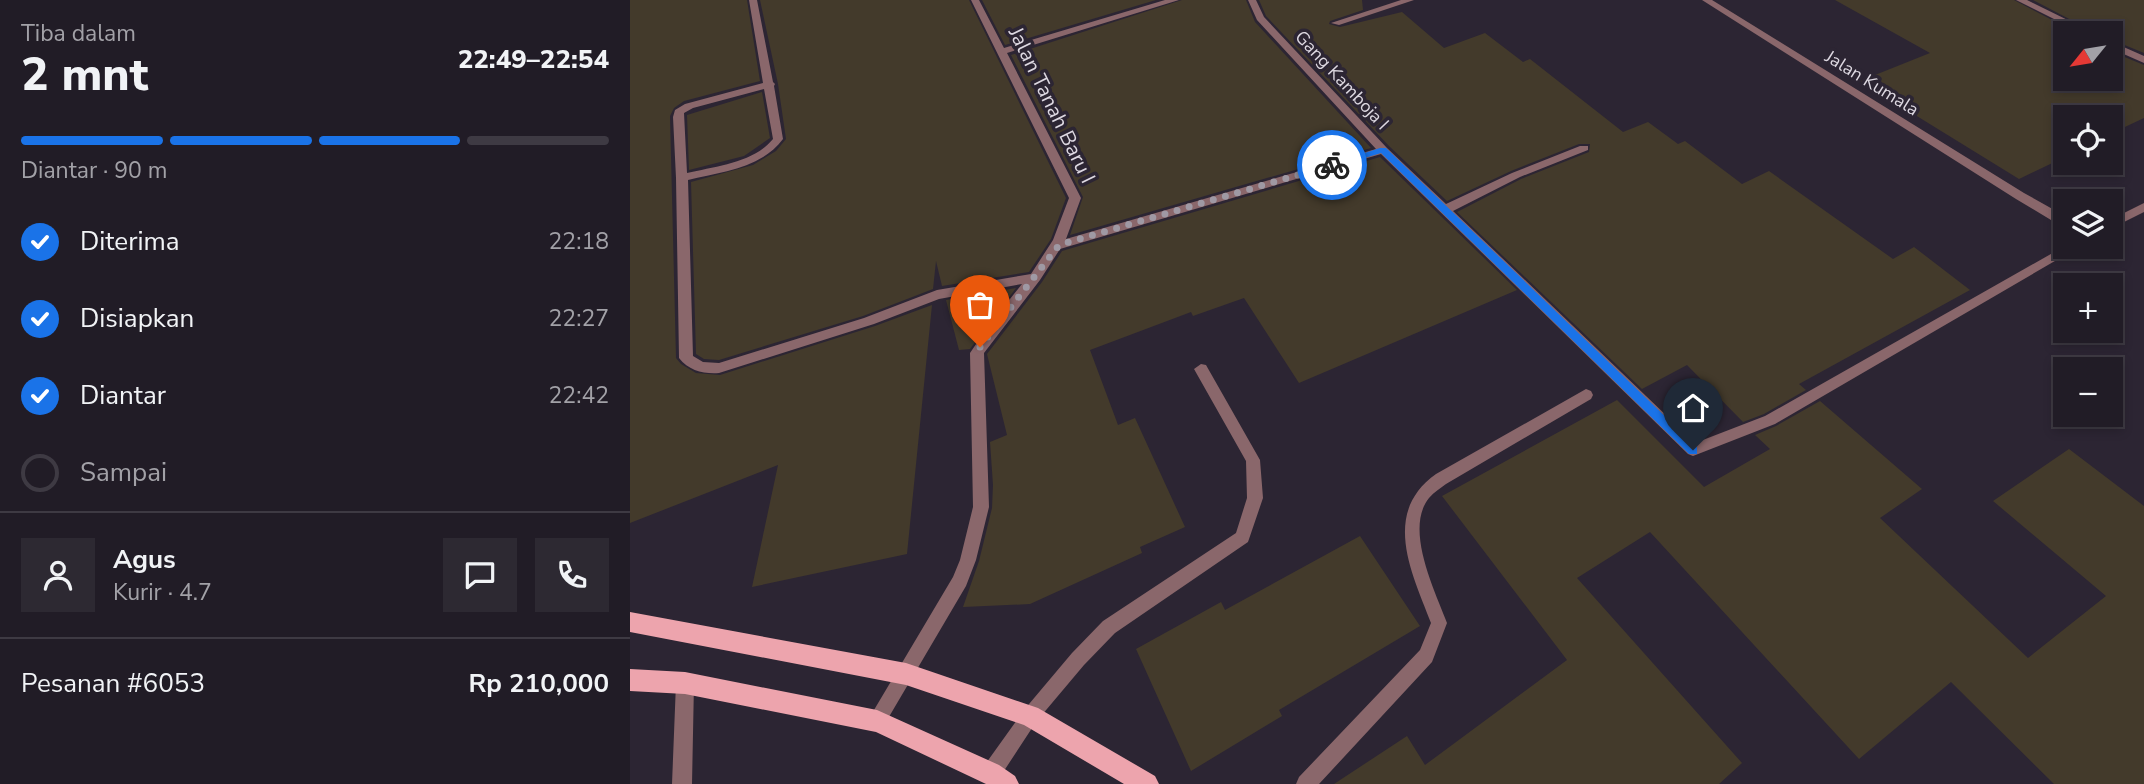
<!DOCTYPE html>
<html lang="id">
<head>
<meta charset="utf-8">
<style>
	body { margin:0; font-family:"Nunito Sans",sans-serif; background:#2d2932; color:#f1f3f6; height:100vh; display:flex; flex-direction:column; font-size:26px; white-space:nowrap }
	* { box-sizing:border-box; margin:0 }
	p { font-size:23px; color:#a2a1a7 }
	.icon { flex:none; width:38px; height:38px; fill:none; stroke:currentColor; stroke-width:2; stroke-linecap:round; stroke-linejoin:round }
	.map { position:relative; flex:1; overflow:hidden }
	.side { display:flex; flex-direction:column; background:#211c26; width:630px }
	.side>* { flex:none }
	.needle { width:46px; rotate:240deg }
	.tools { position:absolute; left:1423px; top:21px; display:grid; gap:14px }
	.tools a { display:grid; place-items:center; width:70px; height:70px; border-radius:0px; background:#211c26; box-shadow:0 4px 10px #0003,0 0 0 2px #3e3a43; font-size:35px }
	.pin { position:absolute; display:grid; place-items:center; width:60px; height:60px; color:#fff; margin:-72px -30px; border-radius:50% 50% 50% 0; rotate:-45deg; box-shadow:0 0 7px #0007 }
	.pin .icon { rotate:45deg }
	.courier { position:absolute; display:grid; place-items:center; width:70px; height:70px; margin:-35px; border:5px solid #1a73e8; border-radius:50%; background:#fff; color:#222; box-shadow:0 2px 9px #0007 }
	.overview em { font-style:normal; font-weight:800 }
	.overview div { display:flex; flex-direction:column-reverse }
	.overview { display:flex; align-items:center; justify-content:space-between; height:119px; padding:0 21px }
	h1 { font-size:46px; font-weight:800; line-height:52px }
	.bar { display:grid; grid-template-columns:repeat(4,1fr); gap:10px 7px; align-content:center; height:84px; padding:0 21px }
	.bar i { height:9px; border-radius:5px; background:#3e3a43 }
	.bar .selected { background:#1a73e8 }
	.bar p { grid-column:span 4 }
	.line { display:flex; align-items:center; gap:18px; padding:0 21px; border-top:2px solid #3e3a43 }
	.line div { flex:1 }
	.round { display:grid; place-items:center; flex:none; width:74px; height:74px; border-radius:0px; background:#2d2932 }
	ol { padding:0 21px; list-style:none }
	li { display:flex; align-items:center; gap:21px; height:77px }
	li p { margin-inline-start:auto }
	li .icon { padding:7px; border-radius:50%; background:#1a73e8; color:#fff; stroke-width:4 }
	li:last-child { color:#a2a1a7 }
	li i { width:38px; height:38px; border:4px solid #3e3a43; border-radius:50% }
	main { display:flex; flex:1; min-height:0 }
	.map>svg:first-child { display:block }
	.building { fill:#433a2b }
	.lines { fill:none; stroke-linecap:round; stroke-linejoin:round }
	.service { fill:#8a676b; fill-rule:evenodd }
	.minor { fill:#8a676b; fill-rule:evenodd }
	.primary { fill:#eda4ad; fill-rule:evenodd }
	.route { fill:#1a73e8 }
	.done { stroke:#9f99a4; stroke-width:7; stroke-dasharray:0 12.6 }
	.labels { text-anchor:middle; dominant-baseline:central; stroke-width:7; stroke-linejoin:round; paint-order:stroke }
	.far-street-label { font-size:18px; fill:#ddd8e1; stroke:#2c2533 }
	.street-label { font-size:21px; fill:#ddd8e1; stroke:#2c2533 }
</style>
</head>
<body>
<main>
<section class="side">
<div class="overview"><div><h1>2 mnt</h1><p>Tiba dalam</p></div><em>22:49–22:54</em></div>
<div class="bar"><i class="selected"></i><i class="selected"></i><i class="selected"></i><i></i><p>Diantar · 90 m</p></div>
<ol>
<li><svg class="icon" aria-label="check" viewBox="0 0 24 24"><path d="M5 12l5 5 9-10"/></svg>Diterima<p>22:18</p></li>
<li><svg class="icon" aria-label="check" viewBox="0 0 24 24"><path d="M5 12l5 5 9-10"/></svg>Disiapkan<p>22:27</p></li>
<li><svg class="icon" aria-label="check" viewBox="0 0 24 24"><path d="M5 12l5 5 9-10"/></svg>Diantar<p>22:42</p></li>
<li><i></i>Sampai</li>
</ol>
<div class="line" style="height:126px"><a class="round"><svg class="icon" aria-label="person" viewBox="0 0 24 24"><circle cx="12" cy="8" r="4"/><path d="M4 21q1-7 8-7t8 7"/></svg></a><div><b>Agus</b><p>Kurir · 4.7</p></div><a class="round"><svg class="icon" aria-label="chat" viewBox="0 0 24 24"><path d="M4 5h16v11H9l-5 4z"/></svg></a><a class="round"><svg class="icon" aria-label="phone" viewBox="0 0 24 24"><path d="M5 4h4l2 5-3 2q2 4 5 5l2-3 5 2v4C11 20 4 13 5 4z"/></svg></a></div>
<div class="line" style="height:91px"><div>Pesanan #6053</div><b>Rp 210,000</b></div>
</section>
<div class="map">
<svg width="1514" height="784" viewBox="0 0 1514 784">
	<rect width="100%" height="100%" fill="#2c2533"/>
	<path class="building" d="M0,0H117L130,81L54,101L44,108L40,116L46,358L51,364L66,373L90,375L245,326L302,305L277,554L122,587L148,465L0,523Z
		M130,0H339L436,198L421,239L399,272L312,286L306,261L303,289L233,316L89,360L74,359L66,354L61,182L123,165L146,151L156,139L148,84Z
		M352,0H526L375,45Z
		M552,0H616L625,22L741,148L440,235L453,197L381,55Z
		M629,0H732L733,10L700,21L699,24L710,27L772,12L814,48L855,33L893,62L900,59L993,132L1018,122L1048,144L1055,141L1112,184L1139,171L1263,259L1284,247L1340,290L1169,384L1176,390L1134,414L1113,422L1057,365L1012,389L827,212L891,179L959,152L960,144H949L881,171L817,201L759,146L636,16Z
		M1205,0H1384L1447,33H1435V79H1480V51L1514,65V118L1480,134V117H1435V157L1389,179L1230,81L1300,53Z
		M1403,0H1514V53L1480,39V33H1466Z
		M132,92L140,138L114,156L59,170L57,115Z
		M750,157L887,290L669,383L614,298L563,316L561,312L460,350L488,425L505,418L555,527L510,547L512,553L400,604L333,607L349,561L362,508L363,485L360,442L377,435L357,354L412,282L432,251Z
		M386,288L340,349L329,350L316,300Z
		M987,400L1074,487L1140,449L1125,435L1146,426L1190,401L1292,489L1250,518L1398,658L1476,596L1363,501L1439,449L1514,506V784H1424L1321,682L1229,759L1020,532L947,578L1112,763L1089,784H704L777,736L795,765L937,660L812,496Z
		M730,536L790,626L649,710L652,716L561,771L506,649L591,602L595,610Z"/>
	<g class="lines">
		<path class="service" d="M771,0H784L709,25L701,23Z
			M571,364L576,365L630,460L633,498L618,542L485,633L454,665L406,722L368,780L361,782L354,780L352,773L354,766L394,710L442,653L473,621L606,533L617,498L616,461L564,369Z
			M956,389L961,391L963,395L961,399L816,484C811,488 804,492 799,498C774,529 805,591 817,623L802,662L689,784H666L669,777L790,650L801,623C782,573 751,513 806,474Z"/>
		<path class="minor" d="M119,0H127L143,82L145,84L144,86L153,139C132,168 91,172 58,180L63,356L73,362L89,363L234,318L307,290L401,274L423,240L439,198L341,0H349L374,48L535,0H549L377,53L451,198L436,239L746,149L627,20L618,0H626L634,17L757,148L816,204L882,173L950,146H958V150L890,177L823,211L1065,443L1135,416L1435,246L1449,247L1145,424L1063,456L1058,454L751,154L430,249L410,280L354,353L359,507L346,560L336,586L253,727L247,730L241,727L238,721L241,715L323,577L330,560L343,507L340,353L359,325L392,284L309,299L244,324L89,373C74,374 59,371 49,358L46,178L43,117L45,110L55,104L133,83ZM134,89L143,139C123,163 86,166 57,173L54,113L63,108Z
			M1072,0H1082L1394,193L1435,216V224L1421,220L1386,199Z
			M1386,0H1397L1464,33H1452Z
			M1480,41L1514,56V63L1480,48Z
			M1514,203V212L1480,229V220Z
			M55,674L61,677L64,683L62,784H42L46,683L49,677Z"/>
		<path class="primary" d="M0,612L276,663L408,708L525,776L529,784H494L394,725L276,685L0,632Z
			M0,669L55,672L247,710L369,765L385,776L389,784H356L246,732L55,694L0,691Z"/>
	</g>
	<path class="route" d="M750,148H756L1067,447V454H1059L751,153L702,168L697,165Z"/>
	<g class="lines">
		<path class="done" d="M350,347L429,245L702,165"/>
	</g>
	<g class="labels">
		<g class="far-street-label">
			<text transform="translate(712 80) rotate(47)">Gang Kamboja I</text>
			<text transform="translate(1242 83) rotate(32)">Jalan Kumala</text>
		</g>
		<g class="street-label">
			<text transform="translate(422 105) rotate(64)">Jalan Tanah Baru I</text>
		</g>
	</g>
</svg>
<div class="tools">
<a><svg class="needle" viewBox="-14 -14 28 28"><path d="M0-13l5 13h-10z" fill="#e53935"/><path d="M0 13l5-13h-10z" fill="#a2a1a7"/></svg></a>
<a><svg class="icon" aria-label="locate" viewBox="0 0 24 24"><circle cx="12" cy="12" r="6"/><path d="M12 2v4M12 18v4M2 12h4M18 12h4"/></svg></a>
<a><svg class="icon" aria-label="layers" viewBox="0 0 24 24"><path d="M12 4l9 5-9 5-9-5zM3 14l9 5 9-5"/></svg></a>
<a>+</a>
<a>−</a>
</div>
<div class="pin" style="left:350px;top:347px;background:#ea580c"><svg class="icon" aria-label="bag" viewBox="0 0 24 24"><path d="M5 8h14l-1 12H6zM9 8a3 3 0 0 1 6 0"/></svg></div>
<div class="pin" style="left:1063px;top:450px;background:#1f2937"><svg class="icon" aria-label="home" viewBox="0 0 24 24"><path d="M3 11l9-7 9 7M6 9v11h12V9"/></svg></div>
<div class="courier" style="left:702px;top:165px"><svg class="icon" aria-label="bike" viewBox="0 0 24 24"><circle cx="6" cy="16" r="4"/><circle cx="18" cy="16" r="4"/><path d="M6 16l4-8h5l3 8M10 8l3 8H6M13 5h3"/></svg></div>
</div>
</main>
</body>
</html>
